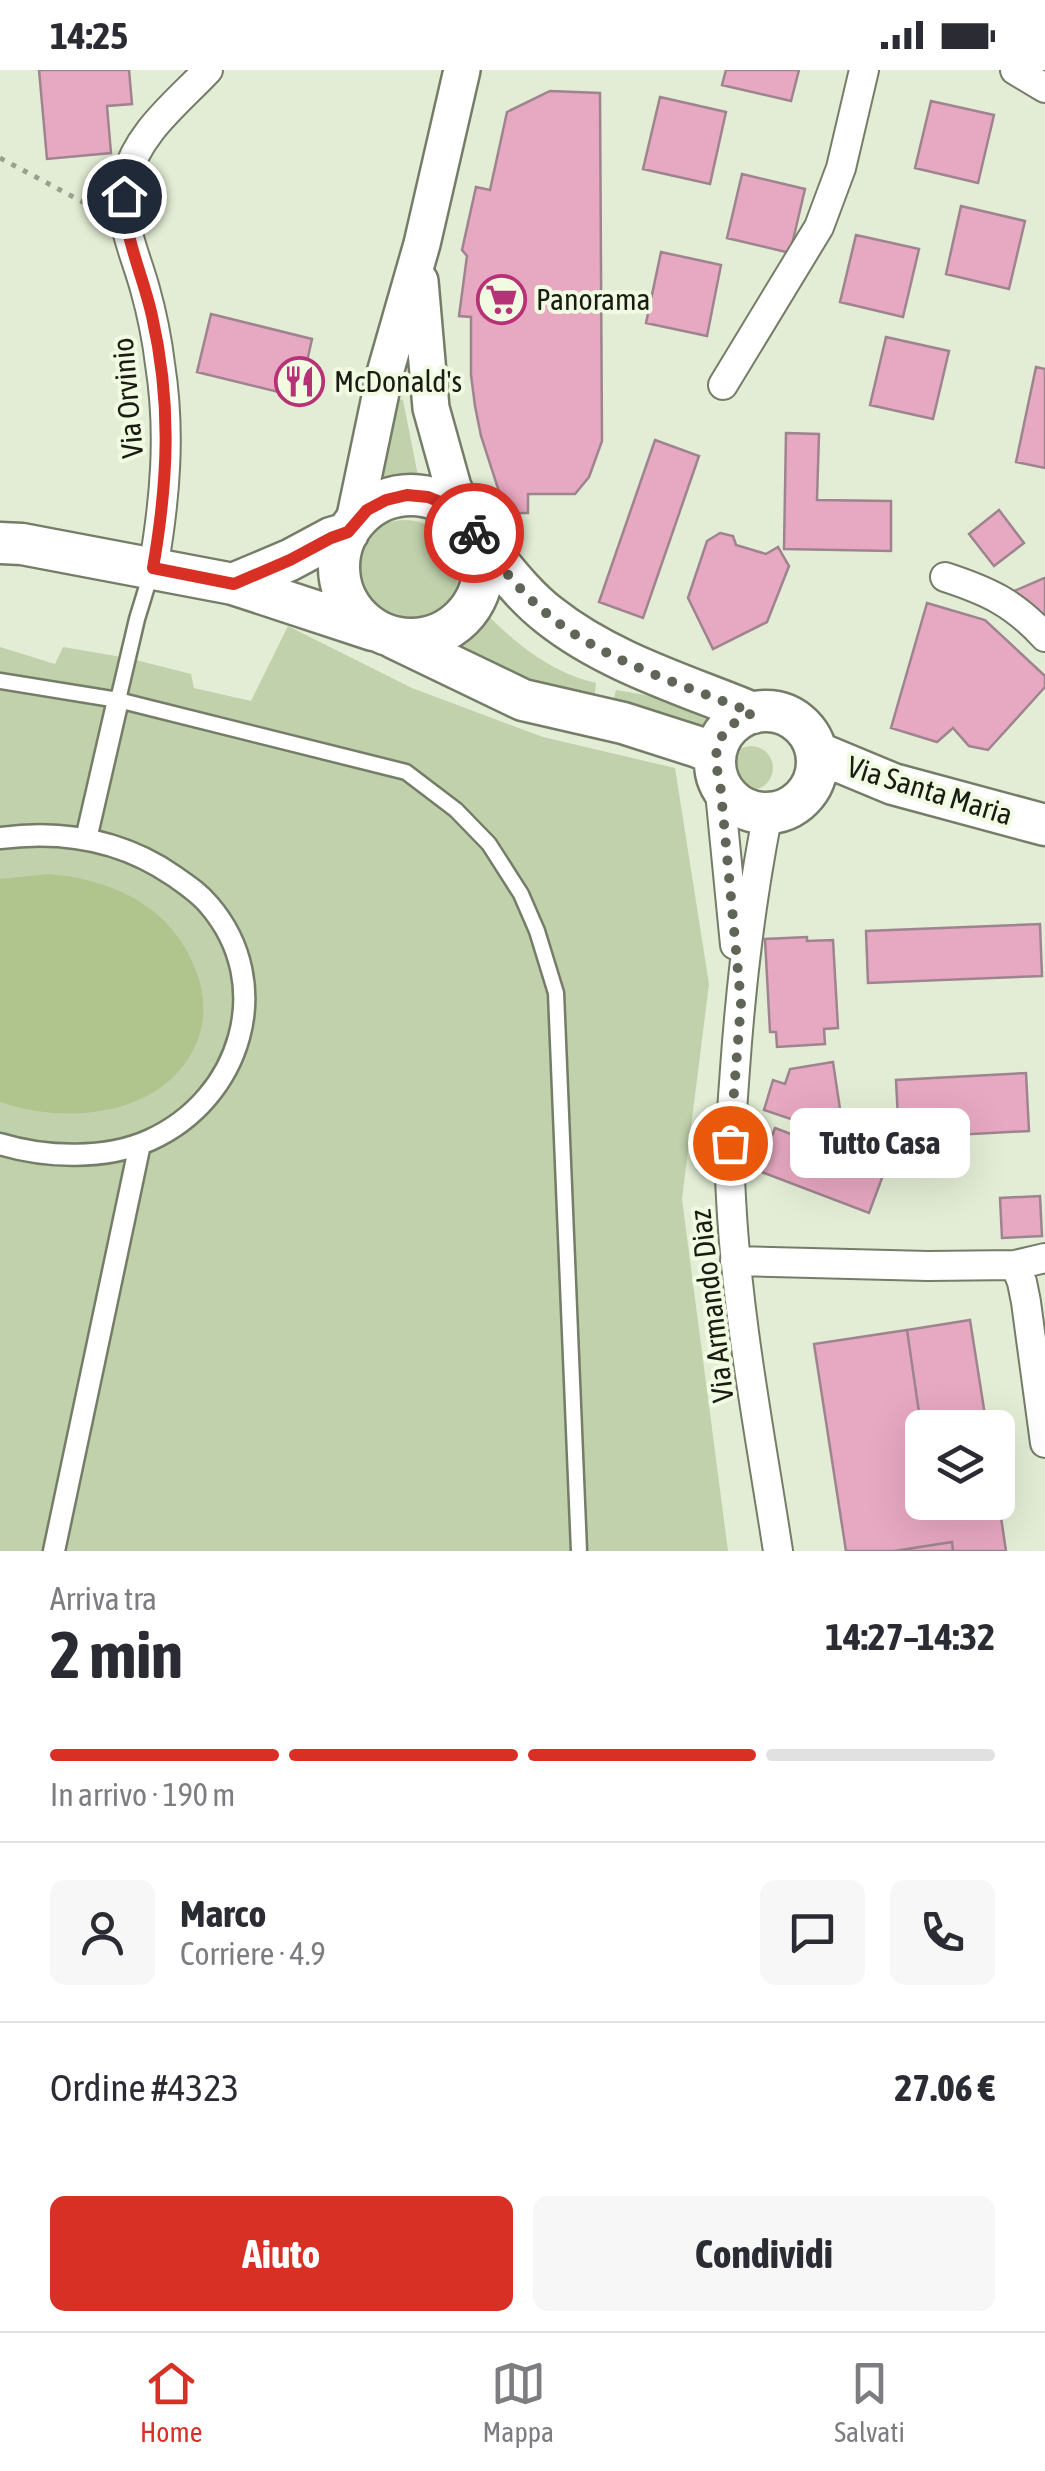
<!DOCTYPE html>
<html lang="it">
<head>
<meta charset="utf-8">
<style>
	body { margin:0; font-family:"Asap Condensed",sans-serif; background:#f7f7f7; color:#2b2b33; height:100vh; display:flex; flex-direction:column; font-size:38px; white-space:nowrap }
	* { box-sizing:border-box; margin:0 }
	p { font-size:32px; color:#7c7c81 }
	.icon { flex:none; width:55px; height:55px; fill:none; stroke:currentColor; stroke-width:2; stroke-linecap:round; stroke-linejoin:round }
	.map { position:relative; height:1481px; overflow:hidden }
	.panel { display:flex; flex-direction:column; background:#fff; flex:1 }
	.panel>* { flex:none }
	.fabs { position:absolute; left:905px; top:1340px; display:grid; gap:20px }
	.fabs a { display:grid; place-items:center; width:110px; height:110px; border-radius:15px; background:#fff; box-shadow:0 10px 40px #0002; font-size:50px }
	.pin { position:absolute; display:grid; place-items:center; width:85px; height:85px; color:#fff; margin:-42px; border:5px solid #fff; border-radius:50%; box-shadow:0 2px 10px #0007 }
	.courier { position:absolute; display:grid; place-items:center; width:100px; height:100px; margin:-50px; border:8px solid #d93025; border-radius:50%; background:#fff; color:#222; box-shadow:0 2px 12px #0007 }
	.bubble { position:absolute; height:70px; border-radius:15px; background:#fff; box-shadow:0 10px 40px #0002; font-size:32px; font-weight:700; line-height:70px; text-align:center }
	.head em { font-style:normal; font-weight:700 }
	.head div { display:flex; flex-direction:column-reverse }
	.head { display:flex; align-items:center; justify-content:space-between; height:170px; padding:0 50px }
	h1 { font-size:65px; font-weight:700; line-height:75px }
	.bar { display:grid; grid-template-columns:repeat(4,1fr); gap:15px 10px; align-content:center; height:120px; padding:0 50px }
	.bar i { height:12px; border-radius:8px; background:#e1e1e2 }
	.bar .current { background:#d93025 }
	.bar p { grid-column:span 4 }
	.line { display:flex; align-items:center; gap:25px; padding:0 50px; border-top:2px solid #e1e1e2 }
	.line div { flex:1 }
	.round { display:grid; place-items:center; flex:none; width:105px; height:105px; border-radius:15px; background:#f7f7f7 }
	.action { display:flex; gap:20px; margin-top:auto; padding:20px 50px }
	.action a { flex:1; height:115px; border-radius:15px; background:#d93025; color:#fff; font-size:40px; font-weight:700; line-height:115px; text-align:center }
	.action a+a { background:#f7f7f7; color:#2b2b33 }
	.status { display:flex; justify-content:space-between; align-items:center; height:70px; padding:0 50px; background:#fff; direction:ltr }
	.status svg { height:28px; fill:currentColor }
	.tabs { display:flex; justify-content:space-around; align-items:center; height:140px; border-top:2px solid #e1e1e2; background:#fff; font-size:28px; color:#7c7c81 }
	.tabs a { display:grid; justify-items:center; gap:5px }
	.tabs .current { color:#d93025 }
	.map>svg:first-child { display:block }
	.green { fill:#c1d1ac }
	.water { fill:#afc58d }
	.building { fill:#e7a8c1; stroke:#9e848e; stroke-width:2.5 }
	.lines { fill:none; stroke-linecap:round; stroke-linejoin:round }
	.service-casing { stroke:#747d67; stroke-width:19 }
	.pedestrian-casing { stroke:#747d67; stroke-width:25 }
	.minor-casing { stroke:#747d67; stroke-width:32 }
	.tertiary-casing { stroke:#747d67; stroke-width:40 }
	.secondary-casing { stroke:#747d67; stroke-width:45 }
	.path { stroke:#98a08e; stroke-width:5; stroke-dasharray:5 8; stroke-linecap:butt }
	.service { stroke:#fff; stroke-width:14 }
	.pedestrian { stroke:#fff; stroke-width:20 }
	.minor { stroke:#fff; stroke-width:28 }
	.tertiary { stroke:#fff; stroke-width:35 }
	.secondary { stroke:#fff; stroke-width:40 }
	.done { stroke:#5f6557; stroke-width:10; stroke-dasharray:0 18 }
	.route { stroke:#d93025; stroke-width:12 }
	.labels { text-anchor:middle; dominant-baseline:central; stroke-width:8; stroke-linejoin:round; paint-order:stroke }
	.poi-label { font-size:30px; fill:#181c13; stroke:#f0fbe2; text-anchor:start }
	.street-label { font-size:30px; fill:#181c13; stroke:#f0fbe2 }
</style>
</head>
<body>
<div class="status"><b>14:25</b><svg viewBox="0 0 49 12"><path d="M0 12V9h3v3zM5 12V6h3v6zM10 12V3h3v9zM15 12V0h3v12zM26 1h20v11H26zM47 4h2v5h-2z"/></svg></div>
<div class="map">
<svg width="1045" height="1481" viewBox="0 0 1045 1481">
	<rect width="100%" height="100%" fill="#e3edd5"/>
	<path class="green" d="M391,327L403,330L421,421L387,422L369,428Z
		M352 503a53 53 0 1 1 106 0a53 53 0 1 1-106 0Z
		M478,535C511,570 548,602 596,613L594,631L511,605L439,575L462,556Z
		M288,556L412,618L543,667L675,698L709,914L682,1129L728,1481H0V577L55,594L63,577L128,588L191,604L194,618L251,631Z
		M616,620C655,627 693,630 724,656L711,673L668,645L613,632Z
		M729 698a22 22 0 1 1 44 0a22 22 0 1 1-44 0Z"/>
	<path class="water" d="M49,804C116,810 175,838 198,906C205,928 206,952 196,974C164,1047 66,1055 0,1032V809Z"/>
	<path class="building" d="M39,0H129L132,34L107,36L111,83L47,89Z
		M726,0H799L791,31L722,15Z
		M550,21L600,23L602,371L589,407L575,424H528V443H506L481,366L475,336L471,305V247L459,246L467,186L462,180L476,117L490,120L507,42Z
		M660,27L726,42L710,114L643,99Z
		M931,31L994,45L978,113L915,98Z
		M742,104L805,119L790,183L727,168Z
		M961,136L1025,151L1009,219L946,204Z
		M856,165L919,179L903,247L840,232Z
		M661,182L721,195L707,266L646,253Z
		M211,244L312,269L299,327L197,302Z
		M886,267L949,281L933,349L870,335Z
		M1036,297L1045,299V398L1016,392Z
		M786,363L819,364L817,430L891,431V481L784,479Z
		M655,370L699,386L643,548L599,532Z
		M999,440L1024,473L994,496L969,464Z
		M720,463L733,466L736,475L766,484L778,477L789,496L767,552L713,579L688,528L707,471Z
		M1044,508L1045,510V555L1012,522Z
		M927,533L985,550L1045,606V617L988,680L969,676L953,658L937,672L891,658Z
		M1040,854L1042,906L868,913L866,861Z
		M807,867V871L833,870L838,958L824,959L825,974L777,977L776,962H770L765,869Z
		M833,992L840,1039L832,1063L764,1040L773,1010L785,1014L790,999Z
		M1026,1003L1029,1061L899,1068L896,1010Z
		M775,1058L885,1100L869,1143L759,1101Z
		M1040,1126L1042,1166L1002,1168L1000,1128Z
		M970,1250L987,1358H922V1363L907,1260Z
		M907,1260L922,1363V1432H998V1427L1006,1481H953L952,1472L894,1481H846L814,1274Z
		M952,1472L953,1481H894Z"/>
	<g class="lines">
		<defs>
			<path id="service" d="M0,611L118,630L406,702L456,740L489,774L521,824L537,861L556,923L579,1481
				M118,630L137,549L152,500"/>
			<path id="pedestrian" d="M0,768C62,760 122,770 174,806C187,815 199,823 209,835C277,914 241,1029 150,1070C106,1090 46,1088 0,1074
				M86,769L118,630
				M54,1481L140,1074"/>
			<path id="minor" d="M1015,0L1045,18
				M723,315L819,157L841,98L864,0
				M153,499C165,430 171,363 160,294C157,269 152,244 145,219C135,182 116,147 126,108C138,62 177,33 208,0
				M945,507C988,521 1014,533 1045,567
				M719,712L735,875
				M768,743C751,828 741,913 735,999C732,1042 728,1085 731,1128C737,1246 760,1364 778,1481
				M735,1191L928,1196L1015,1195L1045,1188
				M1015,1195L1022,1212L1026,1232L1045,1373"/>
			<path id="tertiary" d="M420,211L431,338L453,417L476,466
				M353,456L385,303L422,174L462,0"/>
			<path id="secondary" d="M339 497a72 72 0 1 1 144 0a72 72 0 1 1-144 0Z
				M476,466C500,493 521,524 550,546C608,592 685,615 753,643
				M0,473L22,474L233,514L373,560
				M233,514L290,490L331,468L348,463
				M394,568L523,630L623,653L698,677L715,685
				M715 692a51 51 0 1 1 102 0a51 51 0 1 1-102 0Z
				M816,682L893,714L1045,755"/>
		</defs>
		<use href="#service" class="service-casing"/>
		<use href="#pedestrian" class="pedestrian-casing"/>
		<use href="#minor" class="minor-casing"/>
		<use href="#tertiary" class="tertiary-casing"/>
		<use href="#secondary" class="secondary-casing"/>
		<path class="path" d="M0,88L96,139"/>
		<use href="#service" class="service"/>
		<use href="#pedestrian" class="pedestrian"/>
		<use href="#minor" class="minor"/>
		<use href="#tertiary" class="tertiary"/>
		<use href="#secondary" class="secondary"/>
	</g>
	<g class="lines">
		<path class="done" d="M474,463C496,490 519,521 546,543C602,591 685,615 753,643C719,657 710,678 720,712L741,933L730,1073"/>
		<path class="route" d="M124,126C124,168 143,205 152,246C172,334 168,411 153,498L234,514L290,490L331,468L348,462L367,440L386,430L407,425L428,427L448,435L464,448L474,463"/>
	</g>
	<defs>
		<symbol id="supermarket-ring" viewBox="-11 -11 22 22"><circle r="9.5" fill="#f0fbe2" stroke="#b63175" stroke-width="1.5"/><path d="M-6-5.5h2.5l.6 2H6L4.5 2H-2.5L-4.4-4H-6ZM-1.5 3.2a1.3 1.3 0 1 0 .1 0ZM3 3.2a1.3 1.3 0 1 0 .1 0Z" fill="#b63175"/></symbol>
		<symbol id="restaurant-ring" viewBox="-11 -11 22 22"><circle r="9.5" fill="#f0fbe2" stroke="#b63175" stroke-width="1.5"/><path d="M-5-6h1v4h1v-4h1v4h1v-4h1v5L-1.5 .5V6h-2V.5L-5-1ZM5-6V6H3V1.5H1.5Q1.5-4 5-6Z" fill="#b63175"/></symbol>
	</defs>
	<g fill-rule="evenodd">
		<use href="#supermarket-ring" x="474" y="202" width="55" height="55"/>
		<use href="#restaurant-ring" x="272" y="284" width="55" height="55"/>
	</g>
	<g class="labels">
		<g class="poi-label">
			<text x="536" y="229">Panorama</text>
			<text x="334" y="311">McDonald's</text>
		</g>
		<g class="street-label">
			<text transform="translate(127 328) rotate(-95)">Via Orvinio</text>
			<text transform="translate(930 720) rotate(17)">Via Santa Maria</text>
			<text transform="translate(711 1236) rotate(-97)">Via Armando Diaz</text>
		</g>
	</g>
</svg>
<div class="fabs">
<a><svg class="icon" aria-label="layers" viewBox="0 0 24 24"><path d="M12 4l9 5-9 5-9-5zM3 14l9 5 9-5"/></svg></a>
</div>
<div class="pin" style="left:730px;top:1073px;background:#ea580c"><svg class="icon" aria-label="bag" viewBox="0 0 24 24"><path d="M5 8h14l-1 12H6zM9 8a3 3 0 0 1 6 0"/></svg></div>
<div class="pin" style="left:124px;top:126px;background:#1f2937"><svg class="icon" aria-label="home" viewBox="0 0 24 24"><path d="M3 11l9-7 9 7M6 9v11h12V9"/></svg></div>
<div class="courier" style="left:474px;top:463px"><svg class="icon" aria-label="bike" viewBox="0 0 24 24"><circle cx="6" cy="16" r="4"/><circle cx="18" cy="16" r="4"/><path d="M6 16l4-8h5l3 8M10 8l3 8H6M13 5h3"/></svg></div>
<div class="bubble" style="left:790px;top:1038px;width:180px">Tutto Casa</div>
</div>
<section class="panel">
<div class="head"><div><h1>2 min</h1><p>Arriva tra</p></div><em>14:27–14:32</em></div>
<div class="bar"><i class="current"></i><i class="current"></i><i class="current"></i><i></i><p>In arrivo · 190 m</p></div>
<div class="line" style="height:180px"><a class="round"><svg class="icon" aria-label="person" viewBox="0 0 24 24"><circle cx="12" cy="8" r="4"/><path d="M4 21q1-7 8-7t8 7"/></svg></a><div><b>Marco</b><p>Corriere · 4.9</p></div><a class="round"><svg class="icon" aria-label="chat" viewBox="0 0 24 24"><path d="M4 5h16v11H9l-5 4z"/></svg></a><a class="round"><svg class="icon" aria-label="phone" viewBox="0 0 24 24"><path d="M5 4h4l2 5-3 2q2 4 5 5l2-3 5 2v4C11 20 4 13 5 4z"/></svg></a></div>
<div class="line" style="height:130px"><div>Ordine #4323</div><b>27.06 €</b></div>
<div class="action"><a>Aiuto</a><a>Condividi</a></div>
</section>
<nav class="tabs">
<a class="current"><svg class="icon" aria-label="home" viewBox="0 0 24 24"><path d="M3 11l9-7 9 7M6 9v11h12V9"/></svg>Home</a>
<a><svg class="icon" aria-label="map" viewBox="0 0 24 24"><path d="M3 6l6-2 6 2 6-2v14l-6 2-6-2-6 2zM9 4v14M15 6v14"/></svg>Mappa</a>
<a><svg class="icon" aria-label="saved" viewBox="0 0 24 24"><path d="M7 4h10v16l-5-4-5 4z"/></svg>Salvati</a>
</nav>
</body>
</html>
